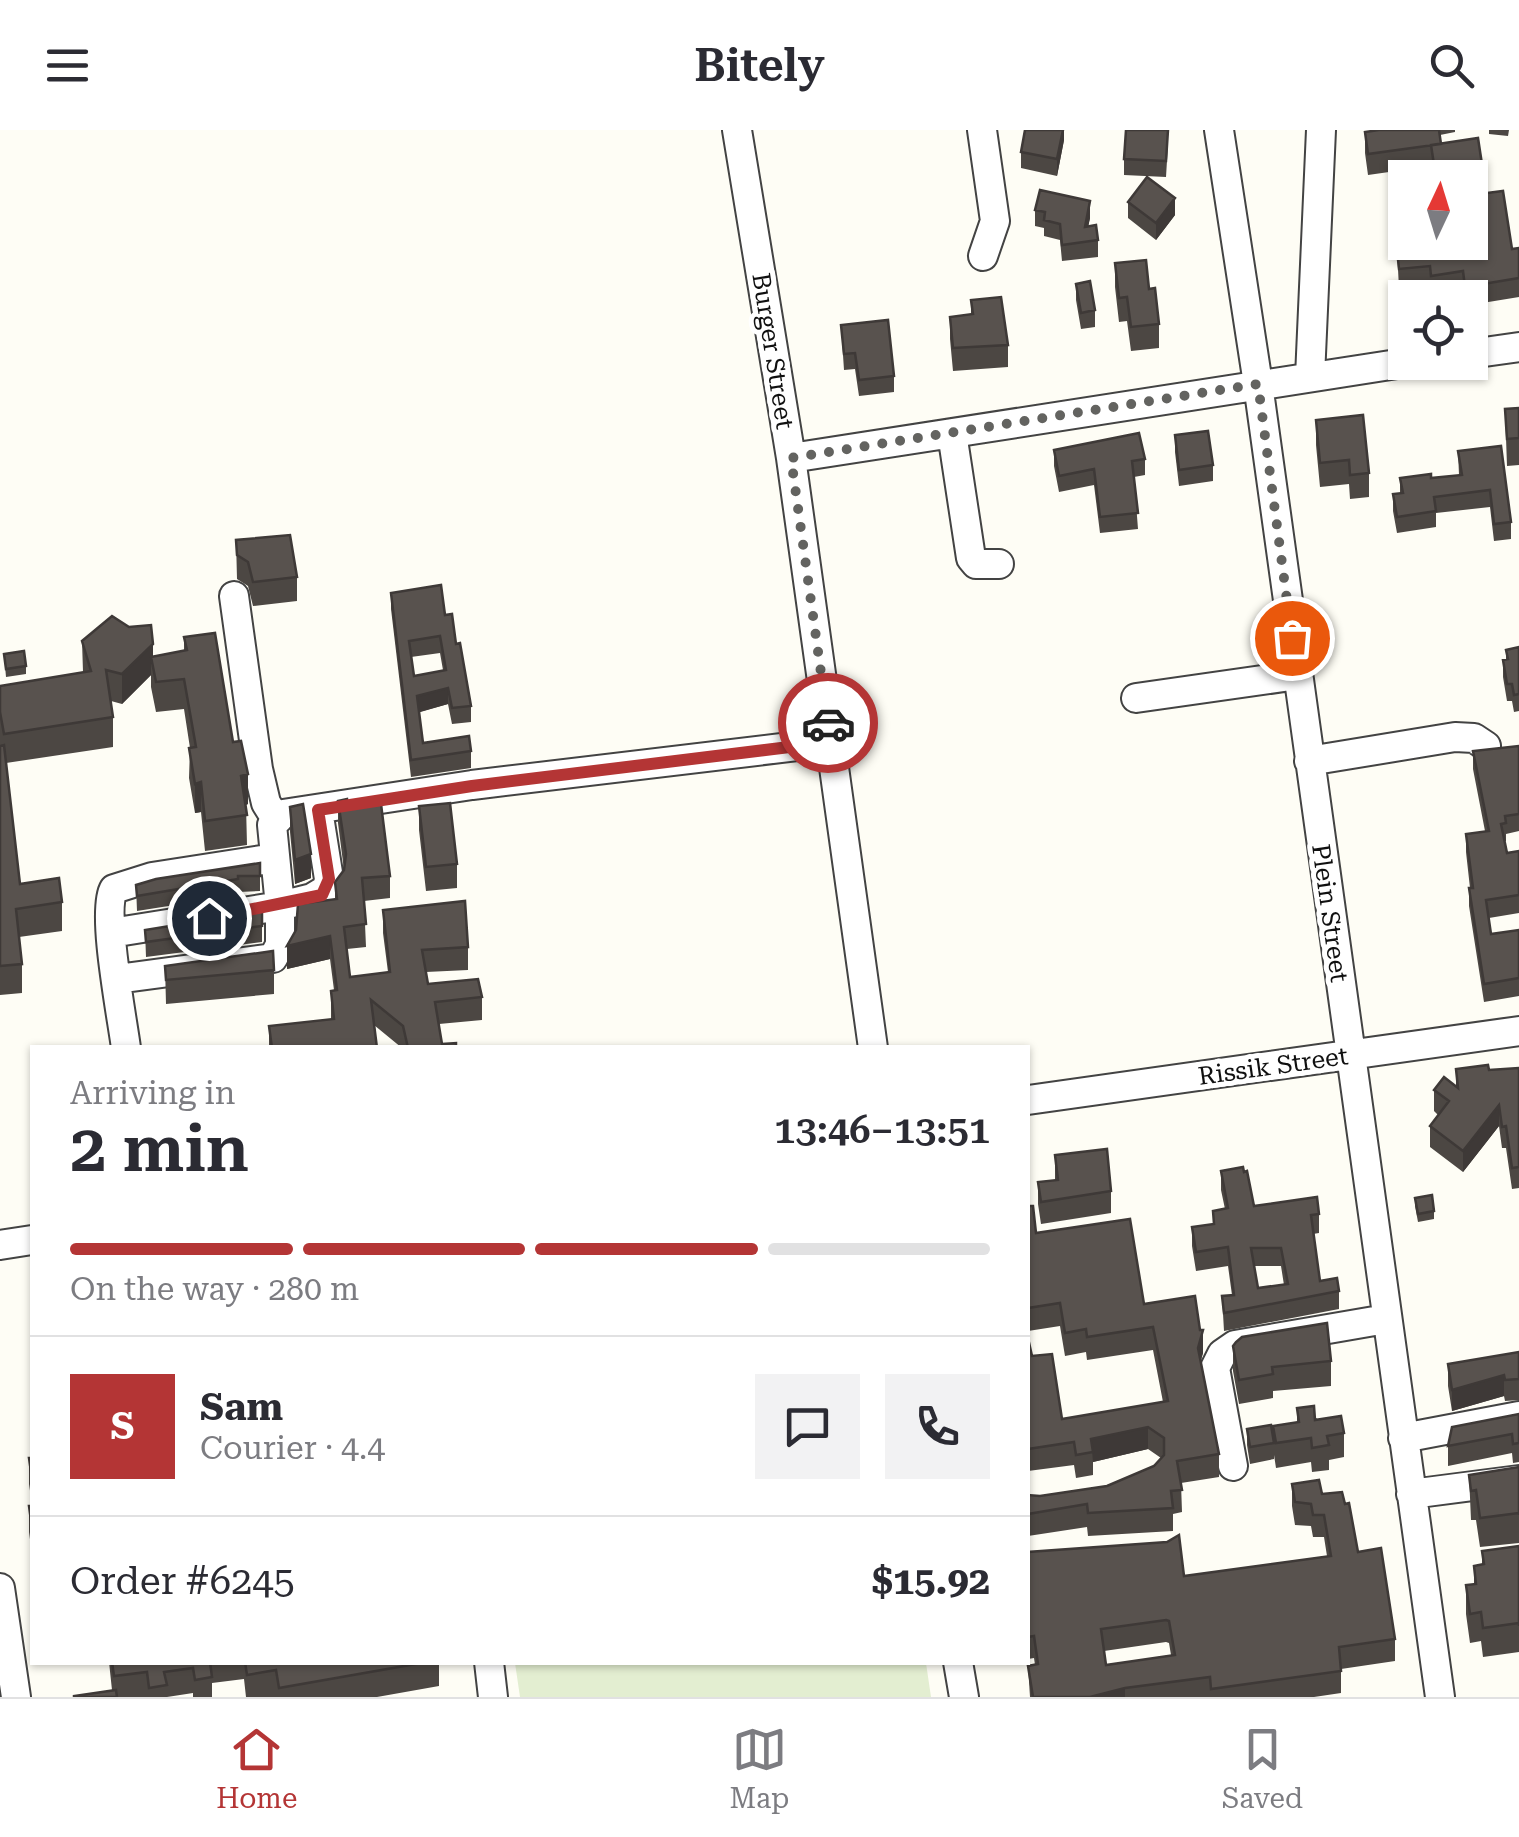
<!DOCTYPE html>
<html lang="en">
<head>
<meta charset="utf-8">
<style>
	body { margin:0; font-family:"Roboto Serif",serif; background:#f2f2f3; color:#2b2b33; height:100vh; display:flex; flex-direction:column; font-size:38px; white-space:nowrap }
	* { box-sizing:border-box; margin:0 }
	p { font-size:32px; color:#7c7c81 }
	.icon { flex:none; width:55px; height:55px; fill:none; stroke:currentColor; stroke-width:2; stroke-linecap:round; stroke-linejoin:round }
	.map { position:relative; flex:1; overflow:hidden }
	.side { position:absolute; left:30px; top:915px; width:1000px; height:620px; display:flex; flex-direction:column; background:#fff; border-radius:0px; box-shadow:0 2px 8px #0004 }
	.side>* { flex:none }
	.needle { width:65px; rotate:4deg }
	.buttons { position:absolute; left:1388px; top:30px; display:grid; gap:20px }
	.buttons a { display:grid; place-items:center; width:100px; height:100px; border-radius:0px; background:#fff; box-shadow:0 2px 8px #0004; font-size:50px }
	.pin { position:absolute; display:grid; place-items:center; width:85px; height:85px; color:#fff; margin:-42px; border:5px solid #fff; border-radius:50%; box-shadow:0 2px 10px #0007 }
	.courier { position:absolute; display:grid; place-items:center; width:100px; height:100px; margin:-50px; border:8px solid #b43535; border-radius:50%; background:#fff; color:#222; box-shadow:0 2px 12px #0007 }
	.overview em { font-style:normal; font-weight:600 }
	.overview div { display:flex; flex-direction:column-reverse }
	.overview { display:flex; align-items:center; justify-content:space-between; height:170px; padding:0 40px }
	h1 { font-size:65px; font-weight:600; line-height:75px }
	.bar { display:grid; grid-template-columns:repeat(4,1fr); gap:15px 10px; align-content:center; height:120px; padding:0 40px }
	.bar i { height:12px; border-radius:8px; background:#e1e1e2 }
	.bar .selected { background:#b43535 }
	.bar p { grid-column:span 4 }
	.line { display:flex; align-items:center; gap:25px; padding:0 40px; border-top:2px solid #e1e1e2 }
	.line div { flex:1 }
	.round { display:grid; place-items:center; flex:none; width:105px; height:105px; border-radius:0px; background:#f2f2f3 }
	header { display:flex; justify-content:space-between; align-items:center; height:130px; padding:0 40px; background:#fff; font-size:45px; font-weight:600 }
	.dock { display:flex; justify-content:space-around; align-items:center; height:140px; border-top:2px solid #e1e1e2; background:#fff; font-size:28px; color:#7c7c81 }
	.dock a { display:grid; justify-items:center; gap:5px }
	.dock .selected { color:#b43535 }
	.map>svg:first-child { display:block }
	.pitch { fill:#e3eed1 }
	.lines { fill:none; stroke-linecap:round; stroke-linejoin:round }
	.minor-casing { stroke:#434343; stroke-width:32 }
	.minor { stroke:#fff; stroke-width:28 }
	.wall { fill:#4c4743; fill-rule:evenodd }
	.shaded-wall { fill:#3e3937 }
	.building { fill:#58524e; stroke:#3e3937; stroke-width:2.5; fill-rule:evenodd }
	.done { stroke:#636360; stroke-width:10; stroke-dasharray:0 18 }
	.route { stroke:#b43535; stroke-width:12 }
	.labels { text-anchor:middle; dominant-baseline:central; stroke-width:10; stroke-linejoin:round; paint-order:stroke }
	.street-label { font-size:25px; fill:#101010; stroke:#fff }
</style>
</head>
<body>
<header><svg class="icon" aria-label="menu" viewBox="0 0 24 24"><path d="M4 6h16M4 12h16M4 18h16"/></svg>Bitely<svg class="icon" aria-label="search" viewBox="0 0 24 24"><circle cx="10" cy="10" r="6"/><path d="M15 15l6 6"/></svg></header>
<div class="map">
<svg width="1519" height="1567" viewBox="0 0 1519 1567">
	<rect width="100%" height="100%" fill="#fefdf5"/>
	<path class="pitch" d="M515,1533H926L931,1567H520Z"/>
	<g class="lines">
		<defs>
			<path id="minor" d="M737,0L791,328L873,918
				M982,0L995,91L983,126
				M1219,0L1258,254L1440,1567
				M1470,224L1519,217
				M1310,247L1321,0
				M952,303L971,428L976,434H999
				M791,328L1410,232
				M234,466L258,639L266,673L276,689
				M1136,568L1298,545
				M1309,631L1455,607L1474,608L1486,616
				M111,803L280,776L272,695L283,684L472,655L831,612
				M117,849L273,828L280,815V776L312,768L327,759L329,749L318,680
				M126,918C122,887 101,780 114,759L152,747L275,728
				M1028,970L1519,901
				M0,1115L32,1110
				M1403,1308L1519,1286
				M1233,1336L1215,1238L1222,1224L1235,1215L1386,1189
				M1411,1364L1519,1350
				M0,1458L16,1567
				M489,1532L493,1567
				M958,1532L964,1567"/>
		</defs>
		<use href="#minor" class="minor-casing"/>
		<use href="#minor" class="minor"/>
	</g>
	<path class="wall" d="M1064,0V10L1057,46L1021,38V22Z
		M1379,0H1455V2L1440,5L1441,14L1485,54V63L1512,119L1519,118V167L1470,175V168H1464L1463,160L1431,164L1430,154L1399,158L1397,120L1476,111L1482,105L1479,79L1470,81V48H1432L1431,36L1368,45L1365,23V2Z
		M1489,0H1509L1508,6L1489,4Z
		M1168,14L1166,47L1124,45V29Z
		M1128,72L1175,85L1156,110L1128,88Z
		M1035,80L1090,88L1088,96L1098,110V127L1062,131L1060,110L1044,106V98L1035,96Z
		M1115,133L1159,194V218L1131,221L1127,191L1119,192L1115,157Z
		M1076,154L1095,180V197L1081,199L1076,170Z
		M971,170L1008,215V237L953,241L950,209V187L971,184Z
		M841,195L894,246V262L859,266L855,239L844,240Z
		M1519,278V335L1507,336L1505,279Z
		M1316,290L1369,343V367L1350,369L1349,354L1320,357L1316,315Z
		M1175,305L1213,335V351L1179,356L1175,322Z
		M1501,316L1511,392V409L1494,411L1490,377L1436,383V397L1397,403L1393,381V364L1400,363V348H1431L1459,345L1458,321Z
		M1054,320L1145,329V345L1134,347L1138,399L1100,403L1094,355L1059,362L1054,336Z
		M236,410L297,447V471L253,476L248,456L237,449Z
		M391,463L445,485L456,514L471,576V592L452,594L448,574L419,582L423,613L471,621V638L411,647L391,479ZM440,523L443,540L414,546L411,527Z
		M184,507L233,612L248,674L246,675L247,715L205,721L201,682L195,683L189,648L190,618L184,579L156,582L151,557V545L122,574L111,571L113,587V617L6,633L20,754L62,772V801L19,807L22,834V863L0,865V556L83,542L82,511L153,527L184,521Z
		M1519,517V581L1514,582L1512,571H1507L1503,547V530L1506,529V520Z
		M4,524L26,536V544L6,547Z
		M1519,616V701L1506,704V711H1505L1507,723L1519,721V783L1489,788L1491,804L1519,800V866L1484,872L1469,776V758H1470L1466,722V704L1485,701L1473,639V621Z
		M338,671L348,678L390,746V768L364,771L366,817L347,819L350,847L388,842L383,803V780L468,817V840L426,842L428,854L482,867V890L439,894L442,914L456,918H402L374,895L377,918H269V896L331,889V861L334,860L330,829L287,839L335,769V752L344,740L338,693Z
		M419,676L457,734V758L426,761L419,700Z
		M290,677L311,748L295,754L290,702Z
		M260,733V761L238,762V765L137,781L136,755Z
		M262,781V812L146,827L145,800Z
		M165,836L274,840V864L166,874Z
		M1519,938V1058L1512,1059L1506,1018H1502L1499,996L1463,1042L1430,1017V996L1438,985L1434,981V960L1456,957V939L1489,940Z
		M1055,1025L1111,1061V1083L1041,1094L1038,1074V1052L1055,1050Z
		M1221,1041L1254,1076L1319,1084V1103L1313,1104L1320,1151L1339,1161V1179L1224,1201L1222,1166L1232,1165L1228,1136L1196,1141L1192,1116V1097L1213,1094V1081L1225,1079L1221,1060ZM1254,1136H1281L1284,1155L1258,1158Z
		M1415,1068L1434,1081V1089L1418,1092L1415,1076Z
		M1028,1076L1036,1103L1144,1174L1203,1223L1200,1232L1219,1324V1347L1181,1353L1182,1382L1173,1384V1401L1088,1406L1087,1397L1028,1406V1365L1040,1366L1107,1356L1154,1336L1161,1328L1148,1319L1093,1332V1345L1076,1348L1074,1335L1028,1341V1208L1032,1226L1062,1289L1163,1272L1153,1220L1087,1230L1086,1222L1065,1226L1060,1196L1028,1201Z
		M1233,1216L1331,1231V1256L1273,1261V1268L1239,1274L1233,1241Z
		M1519,1222V1270L1505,1271L1504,1266L1452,1281L1448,1256V1234Z
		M1297,1278L1344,1303V1327L1329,1330V1340L1312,1342L1311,1332L1276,1338L1274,1325V1329L1250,1334L1247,1315V1299L1273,1309V1296L1297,1293Z
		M1519,1284V1332L1513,1333L1512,1323L1448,1336V1316Z
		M29,1328H32V1374L29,1354Z
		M1519,1337V1414V1413L1480,1417L1476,1390H1471L1469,1345Z
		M1292,1354L1345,1374L1358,1422L1395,1509V1531L1341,1539V1563L1314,1567H1030L1028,1536L1035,1535L1034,1528L1028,1529V1422L1184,1446L1327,1426L1324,1407H1313L1311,1396L1295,1395L1292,1376ZM1166,1512L1169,1513L1171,1525L1106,1535L1104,1521Z
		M29,1376H32V1424L29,1402Z
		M1519,1416V1525V1522L1483,1527L1481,1511L1470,1513L1466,1484V1455L1474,1454V1436L1482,1435V1421Z
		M109,1532H439V1556L377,1567H246L244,1549L212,1553V1567H193V1563L167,1567H74L112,1560Z"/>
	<path class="shaded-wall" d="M1063,0H1064V10L1057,46V29Z
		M1175,68V85L1156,110V93Z
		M1090,71V88L1085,113V97Z
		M153,514V537L151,527V545L122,574V544Z
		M448,558V574L417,583V566Z
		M248,644V674L241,676V646Z
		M201,652V682L195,683V654Z
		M311,724V748L295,754V730Z
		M330,806V829L287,839V816Z
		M1499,975V996L1463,1042V1021Z
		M1203,1200V1223L1198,1241V1218Z
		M1504,1245V1266L1452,1281V1260Z
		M1148,1297V1319L1093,1332L1091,1309Z
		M1125,1558V1567H1090Z"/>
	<path class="building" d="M1025,0H1063L1057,29L1021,22Z
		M1126,0H1168L1166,31L1124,29Z
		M1379,0H1439L1441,14L1368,24L1365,2Z
		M1478,8L1485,54L1470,56V48H1436L1431,15Z
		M1147,47L1175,68L1156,93L1128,72Z
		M1040,60L1090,71L1085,97L1096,95L1098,110L1062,115L1060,94L1044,90L1045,82L1035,80Z
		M1503,61L1512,119L1519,118V148L1465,157L1463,141L1431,146L1430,136L1399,139L1397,120L1470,112L1476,110V106L1484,105L1479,64Z
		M1146,130L1149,159L1155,158L1159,194L1131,197L1127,167L1119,168L1115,133Z
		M1090,151L1095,180L1081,183L1076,154Z
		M1001,167L1008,215L953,218L950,187L973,184L971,170Z
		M888,190L894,246L859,250L855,223L844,224L841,195Z
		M1519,278V308L1507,309L1505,279Z
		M1363,285L1369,343L1350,345L1349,330L1320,333L1316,290Z
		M1208,301L1213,335L1179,340L1175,305Z
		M1139,303L1145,329L1132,331L1138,383L1100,387L1094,339L1059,346L1054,320Z
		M1501,316L1511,392L1494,394L1490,360L1434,367L1436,381L1397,387L1393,364L1403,363L1400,348L1431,344V348L1462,345L1458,321Z
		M290,405L297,447L253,452L248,432L237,425L236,410Z
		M441,455L445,485L452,484L456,514L460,513L471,576L452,578L448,558L417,566L423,613L469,606L471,621L411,630L391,463ZM440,506L446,540L414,546L409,511Z
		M112,486L129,497L151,495L153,514L122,544L106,540L113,587L4,604L0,582V556L91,541L82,511Z
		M215,503L233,612L241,611L248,644L241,646L247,685L205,691L201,652L195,654L189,618L196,617L184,549L156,552L151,527L187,520L184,507Z
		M1519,517V564L1514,565L1512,554H1507L1503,530L1508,529L1506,520Z
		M24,521L26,536L6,539L4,524Z
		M4,615L20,754L59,748L62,772L16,779L22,834L0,836V616Z
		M1519,616V684L1505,686L1506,693L1501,694L1507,723L1519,721V765L1486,770L1491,804L1519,800V848L1484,854L1469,758H1473L1466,704L1489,701L1473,621Z
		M347,669L348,678L381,674L390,746L362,748L366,794L344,797L350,847L390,842L383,780L465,771L468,817L422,820L428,854L478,849L482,867L435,872L442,914L456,913V918H408L403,896L371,870L377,918H272L269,896L334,889L331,861L337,860L330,806L287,816L296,800L298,774L337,769L335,752L344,740L346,724L338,671Z
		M450,673L457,734L426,737L419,676Z
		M303,674L311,724L295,730L290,677Z
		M260,733V746H238V749L137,766L136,755L156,749Z
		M262,781V796L146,812L145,800Z
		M273,821L274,840L166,850L165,836Z
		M1488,935L1489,940L1519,938V1037L1512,1038L1506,996L1502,997L1499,975L1463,1021L1430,996L1449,971L1434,960L1444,947L1458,958L1456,939Z
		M1107,1019L1111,1061L1041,1072L1038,1052L1058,1050L1055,1025Z
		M1243,1037L1244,1042L1247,1041L1254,1076L1317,1067L1319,1084L1311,1085L1320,1151L1337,1148L1339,1161L1224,1183L1222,1166L1234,1165L1228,1117L1196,1122L1192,1097L1214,1094L1213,1081L1228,1078L1221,1041ZM1251,1118H1281L1288,1154L1258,1158Z
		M1432,1065L1434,1081L1418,1084L1415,1068Z
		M1028,1076H1033L1036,1103L1130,1089L1144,1174L1195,1166L1200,1200H1203L1198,1218L1219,1324L1177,1331L1182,1360L1171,1361L1173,1378L1088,1383L1087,1374L1028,1384V1365L1040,1366L1107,1356L1154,1336L1164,1325V1308L1148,1297L1091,1309L1093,1322L1076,1325L1074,1312L1028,1319V1208L1032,1226L1052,1224L1062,1289L1168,1271L1153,1197L1087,1207L1086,1199L1065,1203L1060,1173L1028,1178Z
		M1327,1193L1331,1231L1272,1237L1273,1244L1239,1250L1233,1216L1236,1212L1242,1207Z
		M1519,1222V1249L1505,1250L1504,1245L1452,1260L1448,1234Z
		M1314,1276L1315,1290L1341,1286L1344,1303L1327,1306L1329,1315L1312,1318L1311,1308L1276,1313L1273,1296L1299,1292L1297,1278Z
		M1519,1284V1313L1513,1314L1512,1304L1448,1316L1452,1297Z
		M1271,1295L1274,1313L1250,1317L1247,1299Z
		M29,1328H32V1349Z
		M1519,1337V1385V1383L1480,1388L1476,1360L1471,1361L1469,1345Z
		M1319,1350L1322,1364L1342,1362L1345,1374L1349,1373L1358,1422L1381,1418L1395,1509L1339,1517L1341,1541L1211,1559L1210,1547L1125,1558L1090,1567H1033L1028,1536L1038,1534L1034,1506L1028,1507V1422L1167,1412L1179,1405L1184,1446L1331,1426L1324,1385H1313L1311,1374L1295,1372L1292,1354ZM1166,1490L1169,1491L1175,1525L1106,1535L1101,1499Z
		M29,1376H32V1398Z
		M1519,1416V1496V1493L1483,1498L1481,1482L1470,1484L1466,1455L1476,1454L1474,1436L1484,1434L1482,1421Z
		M112,1532H210L212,1547L195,1550L193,1538L164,1542L167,1555L149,1558L147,1542L114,1546Z
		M245,1532H427L279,1558L276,1540L247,1545Z
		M116,1560L117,1567H74V1566Z"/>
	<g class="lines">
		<path class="done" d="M828,593L791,328L1258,254L1292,508"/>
		<path class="route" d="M209,788L322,765L329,749L318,680L472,656L830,612L828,593"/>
	</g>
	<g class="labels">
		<g class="street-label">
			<text transform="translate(773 221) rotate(81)">Burger Street</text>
			<text transform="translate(1330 783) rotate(82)">Plein Street</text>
			<text transform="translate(1273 936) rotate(-8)">Rissik Street</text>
		</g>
	</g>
</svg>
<div class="buttons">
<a><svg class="needle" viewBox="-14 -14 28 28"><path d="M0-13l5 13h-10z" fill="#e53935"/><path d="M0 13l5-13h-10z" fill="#7c7c81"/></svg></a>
<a><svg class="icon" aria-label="locate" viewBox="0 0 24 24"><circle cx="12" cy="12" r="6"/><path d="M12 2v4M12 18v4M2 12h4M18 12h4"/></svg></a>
</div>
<div class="pin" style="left:1292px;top:508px;background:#ea580c"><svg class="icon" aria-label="bag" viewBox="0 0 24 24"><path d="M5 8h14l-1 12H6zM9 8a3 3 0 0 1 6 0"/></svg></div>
<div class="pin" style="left:209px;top:788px;background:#1f2937"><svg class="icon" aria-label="home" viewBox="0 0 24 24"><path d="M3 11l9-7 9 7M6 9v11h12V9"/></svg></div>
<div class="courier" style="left:828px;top:593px"><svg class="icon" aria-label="car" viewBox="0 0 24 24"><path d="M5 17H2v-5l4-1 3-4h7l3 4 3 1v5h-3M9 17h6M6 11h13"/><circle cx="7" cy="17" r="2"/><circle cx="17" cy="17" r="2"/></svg></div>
<section class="side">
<div class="overview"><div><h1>2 min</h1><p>Arriving in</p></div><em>13:46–13:51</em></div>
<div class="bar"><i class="selected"></i><i class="selected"></i><i class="selected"></i><i></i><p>On the way · 280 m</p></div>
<div class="line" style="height:180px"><b class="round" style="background:#b43535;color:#fff">S</b><div><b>Sam</b><p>Courier · 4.4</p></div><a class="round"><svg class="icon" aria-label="chat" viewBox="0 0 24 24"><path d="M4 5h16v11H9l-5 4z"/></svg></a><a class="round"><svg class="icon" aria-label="phone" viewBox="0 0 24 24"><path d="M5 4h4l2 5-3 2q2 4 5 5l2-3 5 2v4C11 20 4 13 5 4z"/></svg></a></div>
<div class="line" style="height:130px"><div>Order #6245</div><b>$15.92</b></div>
</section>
</div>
<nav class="dock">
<a class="selected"><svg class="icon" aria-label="home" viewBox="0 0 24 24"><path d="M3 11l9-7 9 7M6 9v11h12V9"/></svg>Home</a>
<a><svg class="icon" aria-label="map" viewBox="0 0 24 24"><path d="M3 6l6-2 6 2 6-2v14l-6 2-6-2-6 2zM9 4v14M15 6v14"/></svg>Map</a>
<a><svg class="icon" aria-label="saved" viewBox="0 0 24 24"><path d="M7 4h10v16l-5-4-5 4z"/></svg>Saved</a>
</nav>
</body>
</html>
